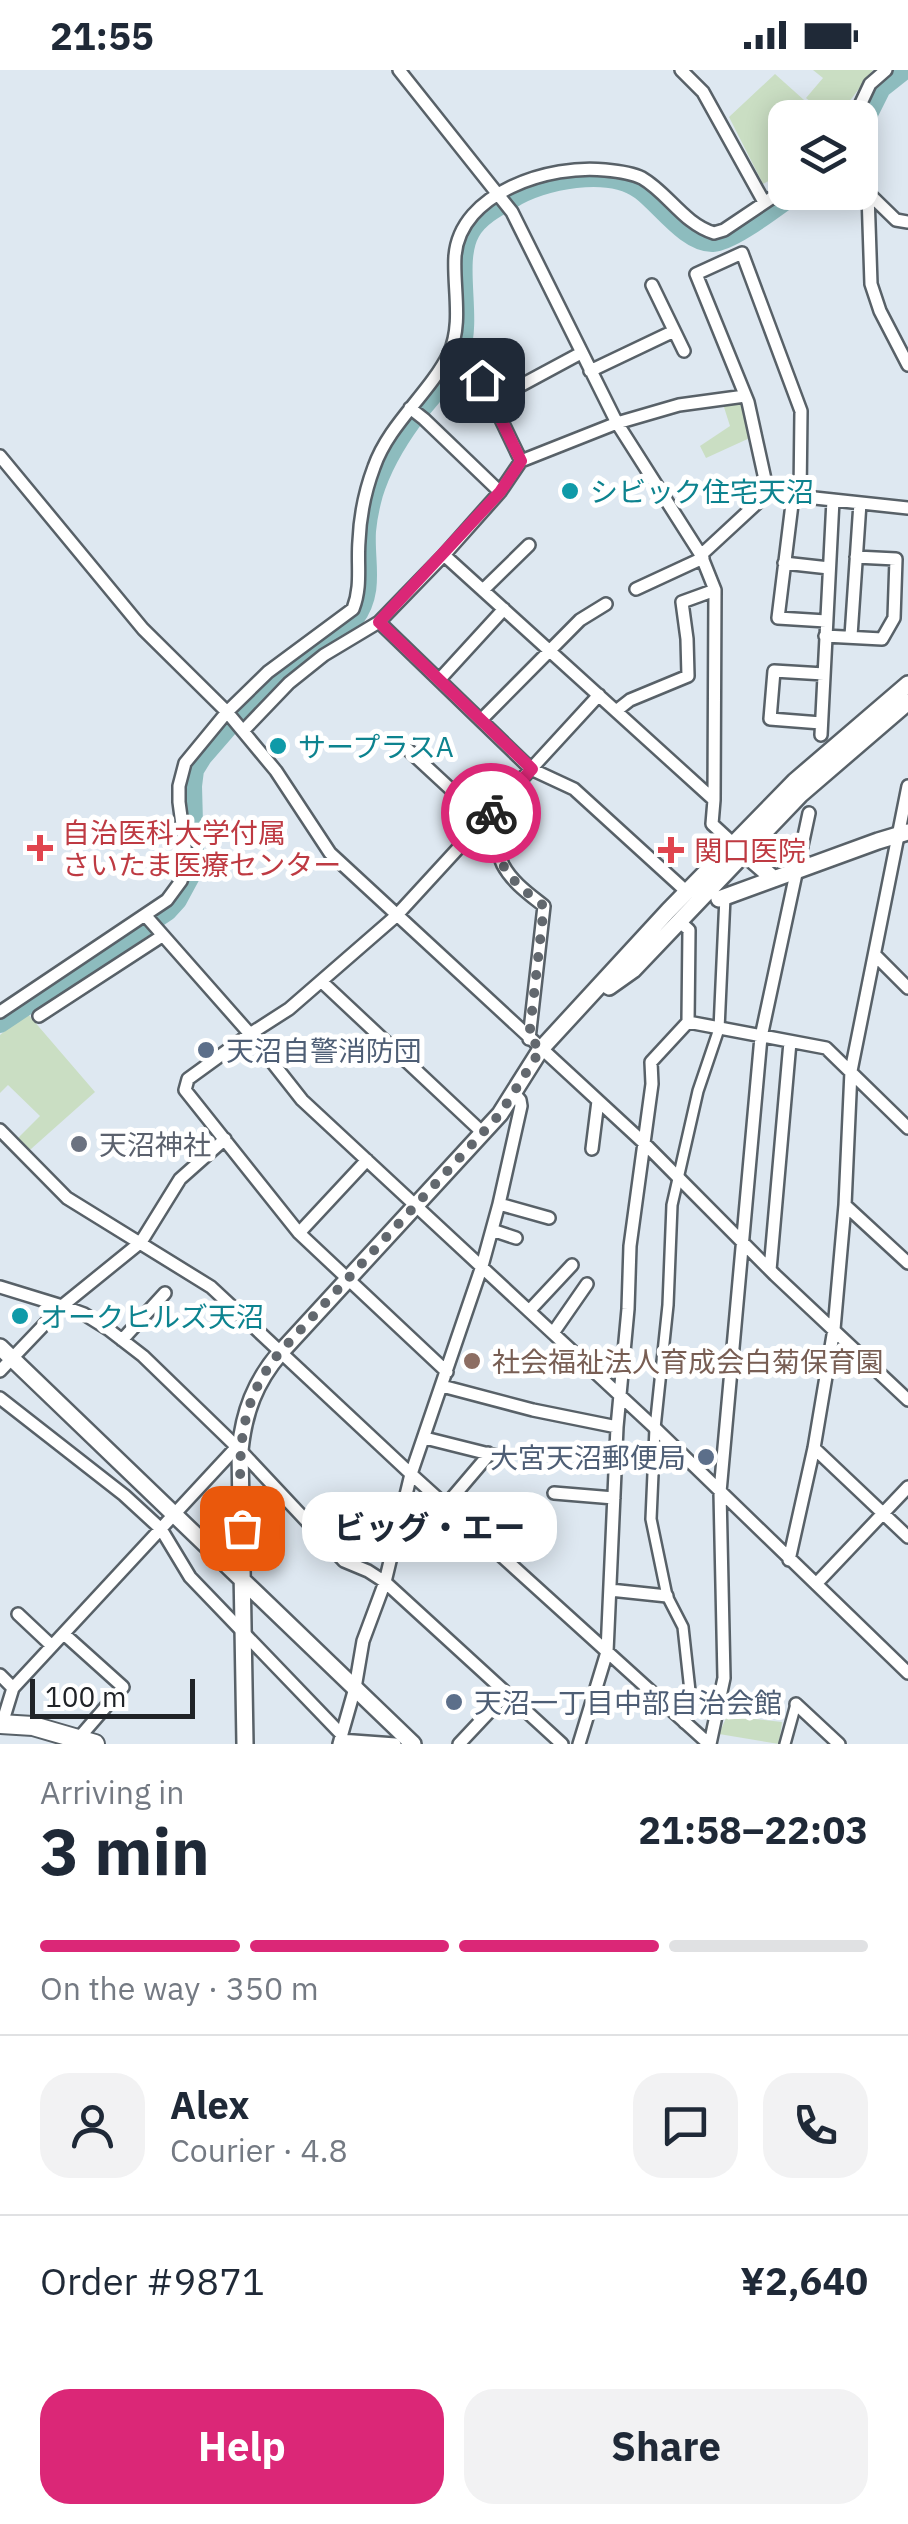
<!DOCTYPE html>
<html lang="en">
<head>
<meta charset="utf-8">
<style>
	body { margin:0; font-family:"IBM Plex Sans","Noto Sans JP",sans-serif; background:#f2f2f3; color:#1f2937; height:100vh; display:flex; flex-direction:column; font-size:38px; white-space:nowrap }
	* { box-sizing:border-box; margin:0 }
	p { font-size:32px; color:#747a83 }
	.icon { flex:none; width:55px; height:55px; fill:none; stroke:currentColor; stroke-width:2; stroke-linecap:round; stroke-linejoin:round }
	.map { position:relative; height:1674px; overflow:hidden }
	.panel { display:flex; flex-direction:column; background:#fff; flex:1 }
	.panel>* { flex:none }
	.controls { position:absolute; left:768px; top:30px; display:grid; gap:20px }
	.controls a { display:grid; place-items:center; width:110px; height:110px; border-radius:20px; background:#fff; box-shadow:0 5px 25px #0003; font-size:50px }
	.scale { position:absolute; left:30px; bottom:25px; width:165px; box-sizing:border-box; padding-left:10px; border:5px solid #202327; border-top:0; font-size:28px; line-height:35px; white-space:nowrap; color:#202327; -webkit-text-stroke:8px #fff; paint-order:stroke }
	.pin { position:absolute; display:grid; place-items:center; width:85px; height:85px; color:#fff; margin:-42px; border-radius:20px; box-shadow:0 5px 15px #0006 }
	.courier { position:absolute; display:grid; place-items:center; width:100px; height:100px; margin:-50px; border:8px solid #db2777; border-radius:50%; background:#fff; color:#222; box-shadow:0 2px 12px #0007 }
	.bubble { position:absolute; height:70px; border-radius:30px; background:#fff; box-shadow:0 5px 25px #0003; font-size:32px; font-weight:700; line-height:70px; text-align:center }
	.headline em { font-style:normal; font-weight:700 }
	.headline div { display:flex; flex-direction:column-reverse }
	.headline { display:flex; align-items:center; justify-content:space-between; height:170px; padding:0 40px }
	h1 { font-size:65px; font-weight:700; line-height:75px }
	.bar { display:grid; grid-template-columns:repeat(4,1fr); gap:15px 10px; align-content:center; height:120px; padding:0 40px }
	.bar i { height:12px; border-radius:8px; background:#e0e1e3 }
	.bar .active { background:#db2777 }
	.bar p { grid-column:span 4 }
	.line { display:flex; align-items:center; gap:25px; padding:0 40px; border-top:2px solid #e0e1e3 }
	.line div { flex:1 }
	.round { display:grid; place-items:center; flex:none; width:105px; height:105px; border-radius:30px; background:#f2f2f3 }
	.primary-button { display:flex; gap:20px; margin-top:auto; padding:20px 40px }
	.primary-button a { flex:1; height:115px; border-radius:30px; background:#db2777; color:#fff; font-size:40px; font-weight:700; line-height:115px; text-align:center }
	.primary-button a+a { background:#f2f2f3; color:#1f2937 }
	.status { display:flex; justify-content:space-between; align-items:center; height:70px; padding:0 50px; background:#fff; direction:ltr }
	.status svg { height:28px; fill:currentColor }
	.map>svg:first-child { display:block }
	.green { fill:#cadec3 }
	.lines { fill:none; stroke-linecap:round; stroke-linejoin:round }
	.river { stroke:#8dbcbe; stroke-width:20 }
	.pedestrian-casing { stroke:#586168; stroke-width:14 }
	.minor-casing { stroke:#586168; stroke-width:16 }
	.tertiary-casing { stroke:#586168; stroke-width:20 }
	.secondary-casing { stroke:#586168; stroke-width:22 }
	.pedestrian { stroke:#fff; stroke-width:9 }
	.minor { stroke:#fff; stroke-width:11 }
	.tertiary { stroke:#fff; stroke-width:15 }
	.secondary { stroke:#fff; stroke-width:18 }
	.done { stroke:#62686e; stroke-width:10; stroke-dasharray:0 18 }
	.route { stroke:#db2777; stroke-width:12 }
	.culture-dot { fill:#0f9aa8; stroke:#fff; stroke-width:4 }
	.health-dot { fill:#e0444e; stroke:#fff; stroke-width:4 }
	.service-dot { fill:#5c6f8a; stroke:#fff; stroke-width:4 }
	.worship-dot { fill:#6b7280; stroke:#fff; stroke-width:4 }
	.education-dot { fill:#8d6e63; stroke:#fff; stroke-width:4 }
	.labels { text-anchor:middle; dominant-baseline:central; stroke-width:10; stroke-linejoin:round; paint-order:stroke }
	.culture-label { font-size:28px; fill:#0d838f; stroke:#fff; text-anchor:start }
	.health-label { font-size:28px; fill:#be3a42; stroke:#fff; text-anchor:start }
	.service-label { font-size:28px; fill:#4e5e75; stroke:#fff; text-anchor:start }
	.worship-label { font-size:28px; fill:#5b616d; stroke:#fff; text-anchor:start }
	.education-label { font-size:28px; fill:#785e54; stroke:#fff; text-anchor:start }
</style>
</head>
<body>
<div class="status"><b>21:55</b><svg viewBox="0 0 49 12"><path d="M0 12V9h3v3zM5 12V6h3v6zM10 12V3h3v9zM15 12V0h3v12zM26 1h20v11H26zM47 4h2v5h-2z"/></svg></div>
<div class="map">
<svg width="908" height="1674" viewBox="0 0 908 1674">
	<rect width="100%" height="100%" fill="#dee8f1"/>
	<path class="green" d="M813,0H873L837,48L829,47L806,28L823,8Z
		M775,4L823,47L785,48V102L763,114L729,47Z
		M744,332L752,367L706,388L700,376L730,356L723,334Z
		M27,943L95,1022L31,1079H24L16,1070L40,1046L8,1015L0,1023V965Z
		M727,1646L782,1652L779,1674L719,1664Z"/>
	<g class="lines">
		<path class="river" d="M860,60L881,18L904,0
			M0,953L167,841L177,830L190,806L194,790L192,716L194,700L202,687L260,620L283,599L354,549C375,520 364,494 366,461C367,449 370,435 373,424C381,398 396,372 412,350C428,329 451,308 460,282C472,246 453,192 470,162C478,147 496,137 511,129C542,109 609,96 641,120C661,135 687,173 713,172C733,171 778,135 797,122"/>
		<defs>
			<path id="pedestrian" d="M684,1653L690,1621L683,1557L667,1526L651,1449L655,1358L668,1235L672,1135L698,1021L719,959L725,827
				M785,1674L796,1634"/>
			<path id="minor" d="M399,0L512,142L617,353L701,485L715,520L714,730L712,754L738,778
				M681,0L703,22L764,132
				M854,48L870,14L886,0
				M860,115L896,150L908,152
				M868,124L871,214L880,241L908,295
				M652,215L684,281
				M472,289L521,391
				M590,301L674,261
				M492,331L581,283
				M410,338L424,349L500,422
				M0,386L143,559L227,642L276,701L330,783L644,1073L775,1205L908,1330
				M768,423L748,332L696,204L742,183L801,341L800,427
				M793,426L778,548L826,551
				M444,485L714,730
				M701,485L768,423L908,438
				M784,493L829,498
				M636,519L703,488
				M483,520L529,475
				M379,552L531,699L574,719L687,822
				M825,566L882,569L894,548L896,489L856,487
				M851,566L860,433
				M439,610L504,539
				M616,641L630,630L688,606L687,569L682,532L715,520
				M481,650L580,550L606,534
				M821,653L770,649L774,601L824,604
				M243,661L289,613L324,585L379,552L444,485L500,422L521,391L617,353L679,335L745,326
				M821,665L833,430
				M403,675L484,750C494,764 496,780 503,795C512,812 529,824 544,836L529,969
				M145,845L250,964L302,1030L655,1358L908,1603
				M875,885L908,918
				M322,912L483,1063
				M0,942L167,830L181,811L187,792L179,732V716L185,693L227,642L268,602L353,539C362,516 357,495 359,471C360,446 365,421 374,397C389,354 429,324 449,284C463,254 453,217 455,186C460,122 551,94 605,100C616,101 632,103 642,108C668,123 684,154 714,163L724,160L785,119
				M39,946L162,866
				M688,952L826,978L908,1058
				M0,1060L67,1128L211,1217L411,1404L709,1674
				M592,1079L598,1031
				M499,1134L549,1148
				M845,1135L908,1193
				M492,1160L516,1168
				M299,1163L367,1090
				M770,1200L790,972
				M0,1217L62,1236L84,1244L108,1259L143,1286L240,1380L344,1491L368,1501L385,1512L562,1674
				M529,1241L572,1195
				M553,1263L587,1214
				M122,1270L165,1223
				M0,1301L62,1236L141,1172L180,1109L225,1069
				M447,1302L299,1163L185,1020L188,1009L250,964L289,939L396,846L599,625
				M442,1316L533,1340L617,1357
				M0,1328L124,1425L161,1459L190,1507L342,1665
				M425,1368L505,1388
				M814,1378L908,1467
				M554,1423L614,1428
				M446,1435L486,1388L488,1383
				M789,1490L814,1378L834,1259L845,1135L851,1001L908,716
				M816,1514L908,1417
				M610,1520L667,1526
				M18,1544L52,1576
				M64,1564L123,1617L78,1669
				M0,1605L13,1618
				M796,1634L839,1674
				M2,1654L13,1618L232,1382L240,1380
				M340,1670L395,1674
				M339,1674L355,1618L363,1571L385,1512L411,1404L482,1196L499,1134L521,1036L520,1030L514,1023
				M459,1674L506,1624
				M579,1674L607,1582L617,1357L628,1239L630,1176L652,1014L651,992L688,952L689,860L679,851
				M710,1674L724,1608L720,1422L761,967L809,743"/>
			<path id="tertiary" d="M744,783L774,809
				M719,829L878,771L908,762
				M609,917L633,900L800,725L908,632
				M0,1277L413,1674
				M245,1674L240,1380C244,1342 255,1312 280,1283L500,1044L541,979L668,841L795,711L908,614"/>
			<path id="secondary" d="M0,1654L33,1656L95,1674"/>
		</defs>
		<use href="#pedestrian" class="pedestrian-casing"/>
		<use href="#minor" class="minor-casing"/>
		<use href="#tertiary" class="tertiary-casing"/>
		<use href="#secondary" class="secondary-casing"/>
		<use href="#pedestrian" class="pedestrian"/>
		<use href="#minor" class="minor"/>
		<use href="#tertiary" class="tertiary"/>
		<use href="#secondary" class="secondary"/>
	</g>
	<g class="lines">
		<path class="done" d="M242,1458C239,1391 234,1337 280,1282L500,1044L541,979L529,968L544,836C529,824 512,812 503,795C496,780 494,764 484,750L491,743"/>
		<path class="route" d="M482,310L521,391L500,422L379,552L532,699L491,743"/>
	</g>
	<g class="culture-dot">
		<circle cx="570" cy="421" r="10"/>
		<circle cx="278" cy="676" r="10"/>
		<circle cx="20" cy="1246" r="10"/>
	</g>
	<g class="health-dot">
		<path d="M35 763h10v10h10v10h-10v10h-10v-10h-10v-10h10z"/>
		<path d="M666 765h10v10h10v10h-10v10h-10v-10h-10v-10h10z"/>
	</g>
	<g class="service-dot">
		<circle cx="206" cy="980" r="10"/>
		<circle cx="706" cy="1387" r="10"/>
		<circle cx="454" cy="1632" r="10"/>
	</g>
	<circle class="worship-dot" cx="79" cy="1074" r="10"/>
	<circle class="education-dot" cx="472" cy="1291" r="10"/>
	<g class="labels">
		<g class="culture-label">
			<text x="590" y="421">シビック住宅天沼</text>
			<text x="298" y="676">サープラスA</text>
			<text x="40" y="1246">オークヒルズ天沼</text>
		</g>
		<g class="health-label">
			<text x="62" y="762">自治医科大学付属<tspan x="62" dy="32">さいたま医療センター</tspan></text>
			<text x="694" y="780">関口医院</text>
		</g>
		<g class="service-label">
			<text x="226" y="980">天沼自警消防団</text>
			<text x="686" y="1387" text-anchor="end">大宮天沼郵便局</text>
			<text x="474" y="1632">天沼一丁目中部自治会館</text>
		</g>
		<g class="worship-label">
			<text x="99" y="1074">天沼神社</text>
		</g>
		<g class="education-label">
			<text x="492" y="1291">社会福祉法人育成会白菊保育園</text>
		</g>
	</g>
</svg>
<div class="controls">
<a><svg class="icon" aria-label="layers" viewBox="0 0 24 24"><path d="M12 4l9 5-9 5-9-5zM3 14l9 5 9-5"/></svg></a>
</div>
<div class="scale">100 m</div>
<div class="pin" style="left:242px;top:1458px;background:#ea580c"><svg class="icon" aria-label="bag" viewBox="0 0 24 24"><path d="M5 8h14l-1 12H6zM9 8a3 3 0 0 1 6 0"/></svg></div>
<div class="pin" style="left:482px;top:310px;background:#1f2937"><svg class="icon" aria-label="home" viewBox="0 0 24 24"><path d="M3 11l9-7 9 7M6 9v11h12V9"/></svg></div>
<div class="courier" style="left:491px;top:743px"><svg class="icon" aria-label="bike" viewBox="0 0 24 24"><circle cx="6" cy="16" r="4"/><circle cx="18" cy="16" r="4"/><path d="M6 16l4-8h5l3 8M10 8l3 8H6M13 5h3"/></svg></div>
<div class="bubble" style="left:302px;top:1422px;width:255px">ビッグ・エー</div>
</div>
<section class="panel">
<div class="headline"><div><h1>3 min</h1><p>Arriving in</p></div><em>21:58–22:03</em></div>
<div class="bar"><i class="active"></i><i class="active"></i><i class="active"></i><i></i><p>On the way · 350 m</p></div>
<div class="line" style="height:180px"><a class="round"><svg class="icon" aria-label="person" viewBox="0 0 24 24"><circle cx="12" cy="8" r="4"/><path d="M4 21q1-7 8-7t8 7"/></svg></a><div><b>Alex</b><p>Courier · 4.8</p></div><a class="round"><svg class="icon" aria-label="chat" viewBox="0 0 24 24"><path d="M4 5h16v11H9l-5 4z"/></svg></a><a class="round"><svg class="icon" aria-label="phone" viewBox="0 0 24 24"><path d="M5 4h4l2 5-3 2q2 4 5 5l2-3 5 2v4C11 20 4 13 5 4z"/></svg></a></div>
<div class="line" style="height:130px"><div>Order #9871</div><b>¥2,640</b></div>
<div class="primary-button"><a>Help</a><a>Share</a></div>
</section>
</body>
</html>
